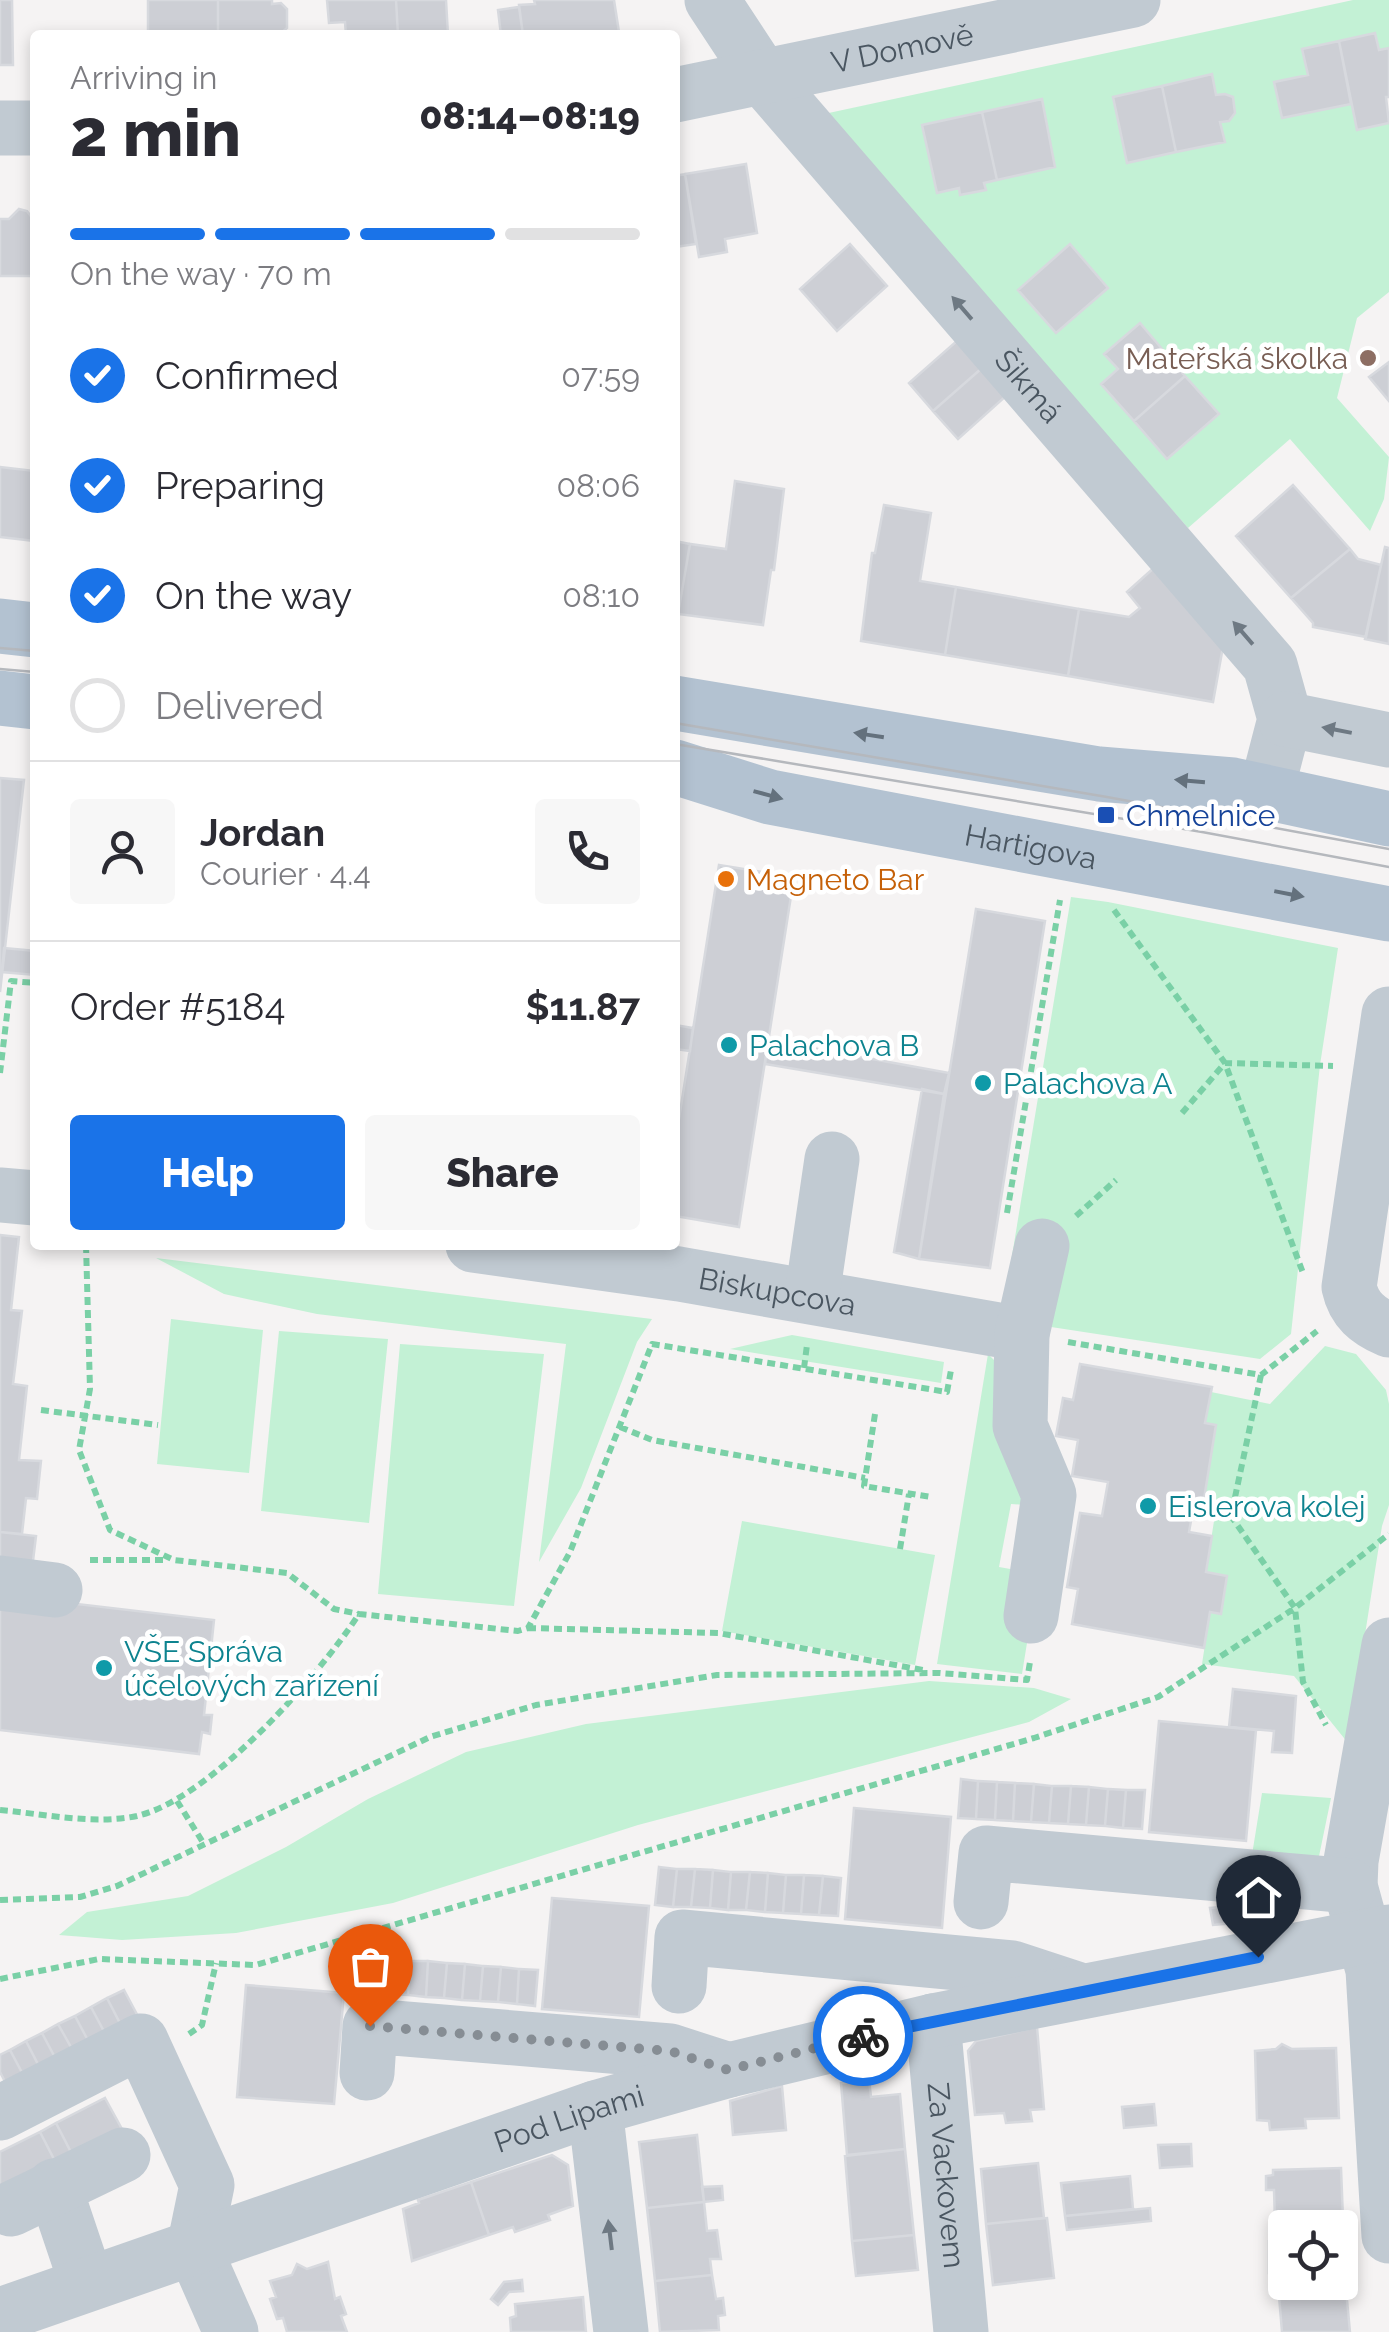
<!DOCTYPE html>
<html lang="en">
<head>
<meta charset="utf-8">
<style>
	body { margin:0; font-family:Raleway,sans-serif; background:#f7f7f7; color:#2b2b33; height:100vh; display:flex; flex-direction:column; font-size:38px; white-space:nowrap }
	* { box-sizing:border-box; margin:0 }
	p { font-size:32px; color:#7c7c81 }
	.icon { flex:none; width:55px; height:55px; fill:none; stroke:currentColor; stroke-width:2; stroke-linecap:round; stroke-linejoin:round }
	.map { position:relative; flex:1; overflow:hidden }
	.details { position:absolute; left:30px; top:30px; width:650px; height:1220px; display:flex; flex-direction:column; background:#fff; border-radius:10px; box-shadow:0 5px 15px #0003 }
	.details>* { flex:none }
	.fabs { position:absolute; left:1268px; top:2210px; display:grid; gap:20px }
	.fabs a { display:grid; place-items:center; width:90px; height:90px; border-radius:10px; background:#fff; box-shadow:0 5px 15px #0003; font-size:50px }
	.pin { position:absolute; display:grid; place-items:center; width:85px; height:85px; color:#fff; margin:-102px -42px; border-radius:50% 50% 50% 0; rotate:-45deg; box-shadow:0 0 10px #0007 }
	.pin .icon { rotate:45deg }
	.courier { position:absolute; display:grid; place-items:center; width:100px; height:100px; margin:-50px; border:8px solid #1a73e8; border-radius:50%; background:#fff; color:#222; box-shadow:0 2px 12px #0007 }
	.summary em { font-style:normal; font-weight:800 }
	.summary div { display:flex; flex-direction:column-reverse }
	.summary { display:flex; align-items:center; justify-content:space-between; height:170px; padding:0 40px }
	h1 { font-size:65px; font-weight:800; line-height:75px }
	.bar { display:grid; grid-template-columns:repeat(4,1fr); gap:15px 10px; align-content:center; height:120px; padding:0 40px }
	.bar i { height:12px; border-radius:8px; background:#e1e1e2 }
	.bar .active { background:#1a73e8 }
	.bar p { grid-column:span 4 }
	.line { display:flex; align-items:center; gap:25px; padding:0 40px; border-top:2px solid #e1e1e2 }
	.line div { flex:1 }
	.round { display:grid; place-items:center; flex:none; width:105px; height:105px; border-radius:10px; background:#f7f7f7 }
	ol { padding:0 40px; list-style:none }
	li { display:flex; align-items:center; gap:30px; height:110px }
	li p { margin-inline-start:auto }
	li .icon { padding:10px; border-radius:50%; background:#1a73e8; color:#fff; stroke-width:4 }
	li:last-child { color:#7c7c81 }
	li i { width:55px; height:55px; border:5px solid #e1e1e2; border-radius:50% }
	.action { display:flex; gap:20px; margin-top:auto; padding:20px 40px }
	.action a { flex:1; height:115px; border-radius:10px; background:#1a73e8; color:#fff; font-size:40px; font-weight:800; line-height:115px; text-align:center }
	.action a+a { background:#f7f7f7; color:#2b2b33 }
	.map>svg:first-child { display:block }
	.green { fill:#c3f1d5; fill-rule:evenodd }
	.building { fill:#cdcfd5; stroke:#d7d9de; stroke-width:2.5 }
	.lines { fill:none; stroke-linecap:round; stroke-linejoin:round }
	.path { stroke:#7ad0a6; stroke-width:6; stroke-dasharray:8 5; stroke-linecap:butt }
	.minor { stroke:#c1cad2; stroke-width:55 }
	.major { stroke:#b3c2d1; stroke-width:55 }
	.tram { stroke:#b5b8bd; stroke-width:2.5 }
	.oneway { fill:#6e7983 }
	.oneway2 { fill:#64717d }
	.done { stroke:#868d94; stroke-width:10; stroke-dasharray:0 18 }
	.route { stroke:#1a73e8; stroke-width:12 }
	.education-dot { fill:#8d6e63; stroke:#fff; stroke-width:4 }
	.transit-dot { fill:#1a4fb4; stroke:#fff; stroke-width:4 }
	.food-dot { fill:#e8710a; stroke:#fff; stroke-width:4 }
	.culture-dot { fill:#0f9aa8; stroke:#fff; stroke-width:4 }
	.labels { text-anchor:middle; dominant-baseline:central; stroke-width:9; stroke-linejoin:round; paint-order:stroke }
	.street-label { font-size:30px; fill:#4a5661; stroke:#fff }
	.education-label { font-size:30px; fill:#785e54; stroke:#fff; text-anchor:end }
	.transit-label { font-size:30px; fill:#164399; stroke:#fff; text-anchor:start }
	.food-label { font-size:30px; fill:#c56008; stroke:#fff; text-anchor:start }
	.culture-label { font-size:30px; fill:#0d838f; stroke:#fff; text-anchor:start }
</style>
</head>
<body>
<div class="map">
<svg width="1389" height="2332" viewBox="0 0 1389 2332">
	<rect width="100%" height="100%" fill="#f5f3f3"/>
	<path class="green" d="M1353,0H1389V48L1379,50L1375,33L1303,49L1308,75L1275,83L1282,118L1351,104L1358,129L1389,123V292L1357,318L1337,398L1389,457L1384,499L1370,531L1290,439L1188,528L824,114ZM1211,75L1216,95L1225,94L1233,98L1235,113L1229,121L1220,122L1225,142L1127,162L1113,97ZM1042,100L1055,167L984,183L985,190L961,195L959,188L937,192ZM1107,288L1057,333L1019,290ZM1140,323L1219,414L1167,458L1102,384L1118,369L1105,354Z
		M1071,897L1108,902L1338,948L1320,1065L1291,1334L1260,1359L1025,1323L1008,1280Z
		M156,1258L652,1319L637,1342L581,1488L539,1562L566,1344L317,1314L224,1294Z
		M171,1319L263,1330L249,1473L157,1464Z
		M279,1331L388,1339L369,1523L261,1511Z
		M792,1335L944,1362L941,1383L730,1349Z
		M400,1344L544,1354L514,1606L378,1594Z
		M1325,1346L1356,1354L1386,1390L1389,1404V1505L1382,1526L1348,1743L1294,1676L1202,1664L1210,1612L1221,1613L1227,1576L1206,1572L1217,1502L1204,1499L1216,1426L1205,1423L1211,1392L1270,1404Z
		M988,1354L1000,1366L1026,1505L1011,1504L999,1567L1016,1570L1031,1618L1022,1674L937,1664Z
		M742,1521L935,1555L915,1665L722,1631Z
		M929,1681L1034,1688L1071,1699L1029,1722L638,1825L393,1903L236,1933L122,1940L59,1935L87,1912L188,1896L286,1847L368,1799L466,1752L586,1724Z
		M1262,1793L1331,1798L1317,1866L1251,1861Z"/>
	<path class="building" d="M0,0H12L13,65H0Z
		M148,0H218V35H148Z
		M218,0H272V4L281,3L287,9V28L280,34L218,35Z
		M327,0H396L398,35H346L345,22L329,23Z
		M396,0H446L448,35H398Z
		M534,0H614L619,32L608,35H523L519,5L535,4Z
		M519,7L523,35H501L498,10Z
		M1375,33L1379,50L1389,48V97H1386L1389,123L1357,130L1339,41Z
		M1339,41L1351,104L1282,118L1274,82L1308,75L1302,49Z
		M1212,74L1216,95L1225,94L1233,97L1235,113L1229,121L1220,122L1225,142L1176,152L1162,86Z
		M1162,86L1176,152L1127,163L1113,97Z
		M1042,99L1055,167L997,180L982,112Z
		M982,112L997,180L984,183L986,190L960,195L959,188L937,193L922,125Z
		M746,164L757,233L725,239L727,252L699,257L685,174Z
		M685,174L696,244L675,247V176Z
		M19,209L27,211L33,219L32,276H0V219H9Z
		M850,244L887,286L837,331L800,289Z
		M1070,244L1108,288L1056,333L1018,290Z
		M1140,323L1185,376L1134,421L1101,384L1118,369L1104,354Z
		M958,340L982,368L933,411L909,383Z
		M1389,362V401L1369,377Z
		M982,368L1006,396L958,439L933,411Z
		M1185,376L1219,414L1167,459L1134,421Z
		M0,467L35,471V541L0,537Z
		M735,481L784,489L774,570H771L763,625L678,614L690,544L726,549Z
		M1293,485L1350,549L1291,598L1236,536Z
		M884,505L931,513L920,581L956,587L945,655L861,641L872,553H875Z
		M675,541L690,544L678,614H675Z
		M1385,547L1389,548V644L1365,639Z
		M1350,549L1358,559L1381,565L1366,637L1313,627V623L1291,598Z
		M1157,565L1224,641L1213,702L1068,676L1079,609L1129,617L1140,608L1127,592Z
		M956,587L1079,609L1068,676L945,655Z
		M0,778L24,780L0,992Z
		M719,865L794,877L739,1227L675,1216V1144Z
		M976,909L1045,921L990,1268L919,1259Z
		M4,948L35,951V975L2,972Z
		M675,1025L693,1028L690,1051L675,1049Z
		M768,1040L949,1073L944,1094L765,1064Z
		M922,1089L944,1094L919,1259L894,1252Z
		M0,1235L19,1237L11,1310L22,1311L13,1384L27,1386L19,1460L41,1461L37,1499L26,1498L22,1534L0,1532Z
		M1080,1364L1212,1387L1205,1423L1216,1425L1204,1499L1195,1498L1189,1532L1212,1536L1206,1572L1227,1576L1221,1614L1210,1612L1204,1648L1072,1624L1078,1589L1067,1587L1080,1513L1102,1516L1108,1482L1072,1476L1078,1440L1056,1436L1063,1398L1073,1400Z
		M0,1532L36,1536L32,1569L0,1565Z
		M0,1595L214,1620L204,1715H212L210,1734L202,1732L199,1754L0,1730Z
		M1233,1689L1296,1696L1292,1753L1272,1752L1274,1731L1229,1727Z
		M1159,1721L1256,1730L1246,1841L1149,1832Z
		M961,1779L978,1781L976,1819L958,1818Z
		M978,1781L997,1782L995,1820L976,1819Z
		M997,1782L1015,1783L1013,1821L995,1820Z
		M1015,1783L1034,1784L1031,1822L1013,1821Z
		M1034,1784L1052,1786L1049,1823L1031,1822Z
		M1052,1786H1071L1068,1824L1049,1823Z
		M1071,1786L1089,1787L1086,1825L1068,1824Z
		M1089,1787L1108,1789L1105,1826L1086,1825Z
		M1108,1789L1126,1790L1123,1828L1105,1826Z
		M1126,1790H1145L1142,1829L1123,1828Z
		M854,1808L951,1817L942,1928L845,1919Z
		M659,1867L677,1869L673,1907L655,1905Z
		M677,1869H695L691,1907H673Z
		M695,1869L713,1870L710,1908L691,1907Z
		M713,1870L731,1872L728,1910L710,1908Z
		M731,1872H750L746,1910H728Z
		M750,1872L768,1873L765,1912L746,1910Z
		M768,1873L786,1875L783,1913L765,1912Z
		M786,1875H804L801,1914L783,1913Z
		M804,1875L823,1876L819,1915L801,1914Z
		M823,1876L841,1878L838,1916L819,1915Z
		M552,1898L649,1906L639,2017L542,2009Z
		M1234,1906L1235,1923L1213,1925L1210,1908Z
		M355,1956L374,1958L371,1992L352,1991Z
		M374,1958H392L389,1994L371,1992Z
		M392,1958L410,1961L408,1995L389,1994Z
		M410,1961H428L426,1997L408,1995Z
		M428,1961L447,1963L444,1998L426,1997Z
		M447,1963L465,1964L462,2000L444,1998Z
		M465,1964L483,1966L480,2001L462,2000Z
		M483,1966L501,1967L498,2002L480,2001Z
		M501,1967L519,1969L517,2004L498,2002Z
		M519,1969L538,1970L535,2006L517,2004Z
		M246,1985L344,1993L334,2104L237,2097Z
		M124,1990L141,2022L124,2031L107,1998Z
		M107,1998L124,2031L108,2039L91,2007Z
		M91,2007L108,2039L92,2048L75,2016Z
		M75,2016L92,2048L76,2056L58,2024Z
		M58,2024L76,2056L59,2065L42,2033Z
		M1037,2027L1044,2109L1030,2110L1032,2121L1006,2123L1004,2113L975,2115L968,2051L976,2041Z
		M42,2033L59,2065L43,2074L26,2041Z
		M26,2041L43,2074L27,2082L10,2050Z
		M1282,2044L1292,2049L1336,2048L1339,2118L1305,2119L1306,2128L1270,2130L1269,2121L1257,2120L1255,2051L1276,2049Z
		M10,2050L27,2082L10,2091L0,2072V2055Z
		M869,2080L871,2097L900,2094L905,2149L847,2155L841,2083Z
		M782,2086L786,2130L733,2135L730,2101Z
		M105,2098L123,2131L73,2156L56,2123Z
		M1154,2104L1156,2125L1124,2128L1122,2107Z
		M56,2123L73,2156L57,2165L40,2132Z
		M40,2132L57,2165L0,2194V2152Z
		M697,2135L704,2202L647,2208L639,2142Z
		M1191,2144L1192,2166L1160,2168L1158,2145Z
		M905,2149L914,2235L852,2241L845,2156Z
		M552,2155L568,2165L573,2206L548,2215L550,2220L515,2232L513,2227L489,2235L471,2182Z
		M1038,2163L1044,2218L986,2224L981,2169Z
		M1341,2168L1343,2219L1275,2222L1274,2190H1266V2176L1273,2175V2170Z
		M1130,2176L1133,2209L1065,2216L1061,2183Z
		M471,2182L489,2235L412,2261L403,2209L419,2203L418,2200Z
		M722,2186L723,2200L704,2202L702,2187Z
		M704,2202L707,2231L717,2230L721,2259H710L712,2275L655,2281L647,2208Z
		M1150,2208L1151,2221L1067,2230L1065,2216Z
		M1047,2218L1054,2278L993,2285L986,2224Z
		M1343,2219L1345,2271H1340V2228H1285V2273H1269V2241L1276,2240L1275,2222Z
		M914,2235L918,2270L856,2276L852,2241Z
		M328,2262L335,2299L340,2297L346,2314L341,2316L347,2332H287L283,2318L277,2319L270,2299L276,2297L270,2281L292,2275L297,2264L307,2269Z
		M712,2275L716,2299L723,2298L725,2315L718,2316L719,2330L660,2332L655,2281Z
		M522,2280L523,2291L509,2292L498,2305L491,2299L504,2282Z
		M1346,2289L1350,2332H1282L1279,2296Z
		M583,2297L586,2332H511L510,2318L516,2316L515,2304Z"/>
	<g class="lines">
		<path class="path" d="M1114,910L1225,1063L1303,1273
			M675,1060H676
			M0,1073L11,981L35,983
			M1182,1113L1225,1063L1333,1066
			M1007,1213L1060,900
			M1076,1216L1116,1180
			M86,1245L90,1389L79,1450L110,1530L174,1560L287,1573L334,1609L359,1614
			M1068,1342L1261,1375L1317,1331
			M804,1368L807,1345
			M1261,1375L1231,1516L1295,1608L1303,1682L1326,1725
			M41,1410L158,1425
			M875,1414L864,1486L931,1497
			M620,1427L652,1440L865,1478
			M900,1549L909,1494
			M90,1560H167
			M528,1628L718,1633L923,1670
			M177,1801L204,1844
			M0,1810C44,1814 93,1825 137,1816C210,1799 318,1677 359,1614L518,1631L528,1628L570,1552L652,1344L947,1392L951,1370
			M0,1900L80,1897L117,1886L430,1737L536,1705L717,1675L940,1673L1027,1680L1030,1662
			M0,1979L99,1959L256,1965L1034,1738L1158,1697L1295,1608L1389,1534
			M189,2034L202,2025L216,1963"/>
		<g class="minor">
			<path id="s1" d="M712,0L764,79L1270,665L1285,719L1266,792"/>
			<path id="s2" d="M675,95L1133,0"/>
			<path d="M0,128H35"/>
			<path d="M1285,719L1389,740"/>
			<path d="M1389,1014L1349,1287C1354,1310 1368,1321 1389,1330"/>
			<path d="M0,1195L35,1198"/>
			<path id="s3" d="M473,1245L679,1274L1022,1334"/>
			<path d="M812,1296L832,1159"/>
			<path d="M0,1583L55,1590"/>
			<path d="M1031,1616L1049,1495L1020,1426L1022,1334L1042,1246"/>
			<path d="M1389,1645L1351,1861L1350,1886L1373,1970L1389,2236"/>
			<path d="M981,1902L986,1853L1350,1886"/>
			<path d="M679,1986L682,1937L1012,1968L1076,1989"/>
			<path id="s4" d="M933,2021L961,2332"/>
			<path d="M367,2073L370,2026L670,2051L729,2070"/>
			<path d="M595,2108L621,2332"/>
			<path d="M0,2113L141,2041L207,2185L194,2248L231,2332"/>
			<path d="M54,2186L87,2284"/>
			<path d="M11,2209L123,2155"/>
			<path id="s5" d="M0,2315L595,2108L729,2070L933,2021L1389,1932"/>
		</g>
		<g class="major">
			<path d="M0,626L35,630"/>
			<path d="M0,698L35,702"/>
			<path d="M675,703L1099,774L1233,785L1389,819"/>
			<path id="s6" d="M675,767L770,797L1389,914"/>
		</g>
		<path class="tram" d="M0,648L35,651
			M0,669L35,672
			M675,723L1107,797L1389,849
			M675,744L1202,832L1389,867"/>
	</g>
	<defs><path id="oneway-solid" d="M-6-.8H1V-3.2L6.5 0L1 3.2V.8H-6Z" transform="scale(2.5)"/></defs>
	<g class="oneway">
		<use href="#oneway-solid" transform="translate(962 308) rotate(-131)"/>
		<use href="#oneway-solid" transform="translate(1243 633) rotate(-131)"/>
		<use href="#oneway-solid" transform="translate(1337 730) rotate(-169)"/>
		<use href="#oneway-solid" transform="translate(610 2235) rotate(-97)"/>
	</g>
	<g class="oneway2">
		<use href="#oneway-solid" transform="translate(869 735) rotate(-171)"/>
		<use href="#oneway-solid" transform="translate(1190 781) rotate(-175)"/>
		<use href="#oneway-solid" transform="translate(768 795) rotate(15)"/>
		<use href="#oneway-solid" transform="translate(1289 894) rotate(11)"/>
	</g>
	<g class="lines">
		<path class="done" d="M370,2026L670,2051L728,2070L863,2036"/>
		<path class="route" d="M863,2036L1258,1957"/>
	</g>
	<circle class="education-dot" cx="1368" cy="358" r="10"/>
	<rect class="transit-dot" x="1096" y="805" width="20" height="20" rx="5"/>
	<circle class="food-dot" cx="726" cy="879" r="10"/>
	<g class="culture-dot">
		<circle cx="729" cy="1045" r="10"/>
		<circle cx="983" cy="1083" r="10"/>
		<circle cx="1148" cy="1506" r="10"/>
		<circle cx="104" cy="1668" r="10"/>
	</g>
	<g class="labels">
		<g class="street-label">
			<text stroke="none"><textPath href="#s2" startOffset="232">V Domově</textPath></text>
			<text stroke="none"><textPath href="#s1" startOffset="500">Šikmá</textPath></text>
			<text stroke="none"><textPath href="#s6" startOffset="365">Hartigova</textPath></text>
			<text stroke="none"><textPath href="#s3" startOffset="308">Biskupcova</textPath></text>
			<text stroke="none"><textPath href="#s5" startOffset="602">Pod Lipami</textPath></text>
			<text stroke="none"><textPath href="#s4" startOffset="155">Za Vackovem</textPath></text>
		</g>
		<g class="education-label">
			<text x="1348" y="358">Mateřská školka</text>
		</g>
		<g class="transit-label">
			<text x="1126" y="815">Chmelnice</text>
		</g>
		<g class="food-label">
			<text x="746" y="879">Magneto Bar</text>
		</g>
		<g class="culture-label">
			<text x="749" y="1045">Palachova B</text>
			<text x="1003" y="1083">Palachova A</text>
			<text x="1168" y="1506">Eislerova kolej</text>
			<text x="124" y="1651">VŠE Správa<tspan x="124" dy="34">účelových zařízení</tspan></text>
		</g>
	</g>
</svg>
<div class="fabs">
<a><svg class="icon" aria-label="locate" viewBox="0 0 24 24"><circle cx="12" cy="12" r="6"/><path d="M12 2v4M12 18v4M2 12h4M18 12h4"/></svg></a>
</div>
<div class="pin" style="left:370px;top:2026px;background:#ea580c"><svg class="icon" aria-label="bag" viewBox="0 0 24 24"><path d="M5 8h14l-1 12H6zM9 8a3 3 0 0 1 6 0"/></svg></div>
<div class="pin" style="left:1258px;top:1957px;background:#1f2937"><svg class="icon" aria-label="home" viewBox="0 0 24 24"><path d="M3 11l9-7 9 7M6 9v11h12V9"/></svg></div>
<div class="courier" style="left:863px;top:2036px"><svg class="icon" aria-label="bike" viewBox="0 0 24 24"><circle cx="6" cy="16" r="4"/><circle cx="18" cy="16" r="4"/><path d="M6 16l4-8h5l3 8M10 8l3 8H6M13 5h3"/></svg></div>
<section class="details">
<div class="summary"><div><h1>2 min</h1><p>Arriving in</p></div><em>08:14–08:19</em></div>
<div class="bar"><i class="active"></i><i class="active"></i><i class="active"></i><i></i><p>On the way · 70 m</p></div>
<ol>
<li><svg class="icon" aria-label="check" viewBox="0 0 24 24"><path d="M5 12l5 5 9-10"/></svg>Confirmed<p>07:59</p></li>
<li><svg class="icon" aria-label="check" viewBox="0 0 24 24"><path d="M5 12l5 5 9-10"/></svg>Preparing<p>08:06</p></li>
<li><svg class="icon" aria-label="check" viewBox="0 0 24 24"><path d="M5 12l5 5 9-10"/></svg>On the way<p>08:10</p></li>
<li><i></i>Delivered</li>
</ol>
<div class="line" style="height:180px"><a class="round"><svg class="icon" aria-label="person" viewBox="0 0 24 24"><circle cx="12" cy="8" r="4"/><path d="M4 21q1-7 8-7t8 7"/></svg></a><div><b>Jordan</b><p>Courier · 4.4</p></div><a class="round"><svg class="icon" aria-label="phone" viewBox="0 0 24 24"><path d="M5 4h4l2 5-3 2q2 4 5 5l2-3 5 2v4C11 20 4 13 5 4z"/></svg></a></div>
<div class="line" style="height:130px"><div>Order #5184</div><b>$11.87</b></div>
<div class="action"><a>Help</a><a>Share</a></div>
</section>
</div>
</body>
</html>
